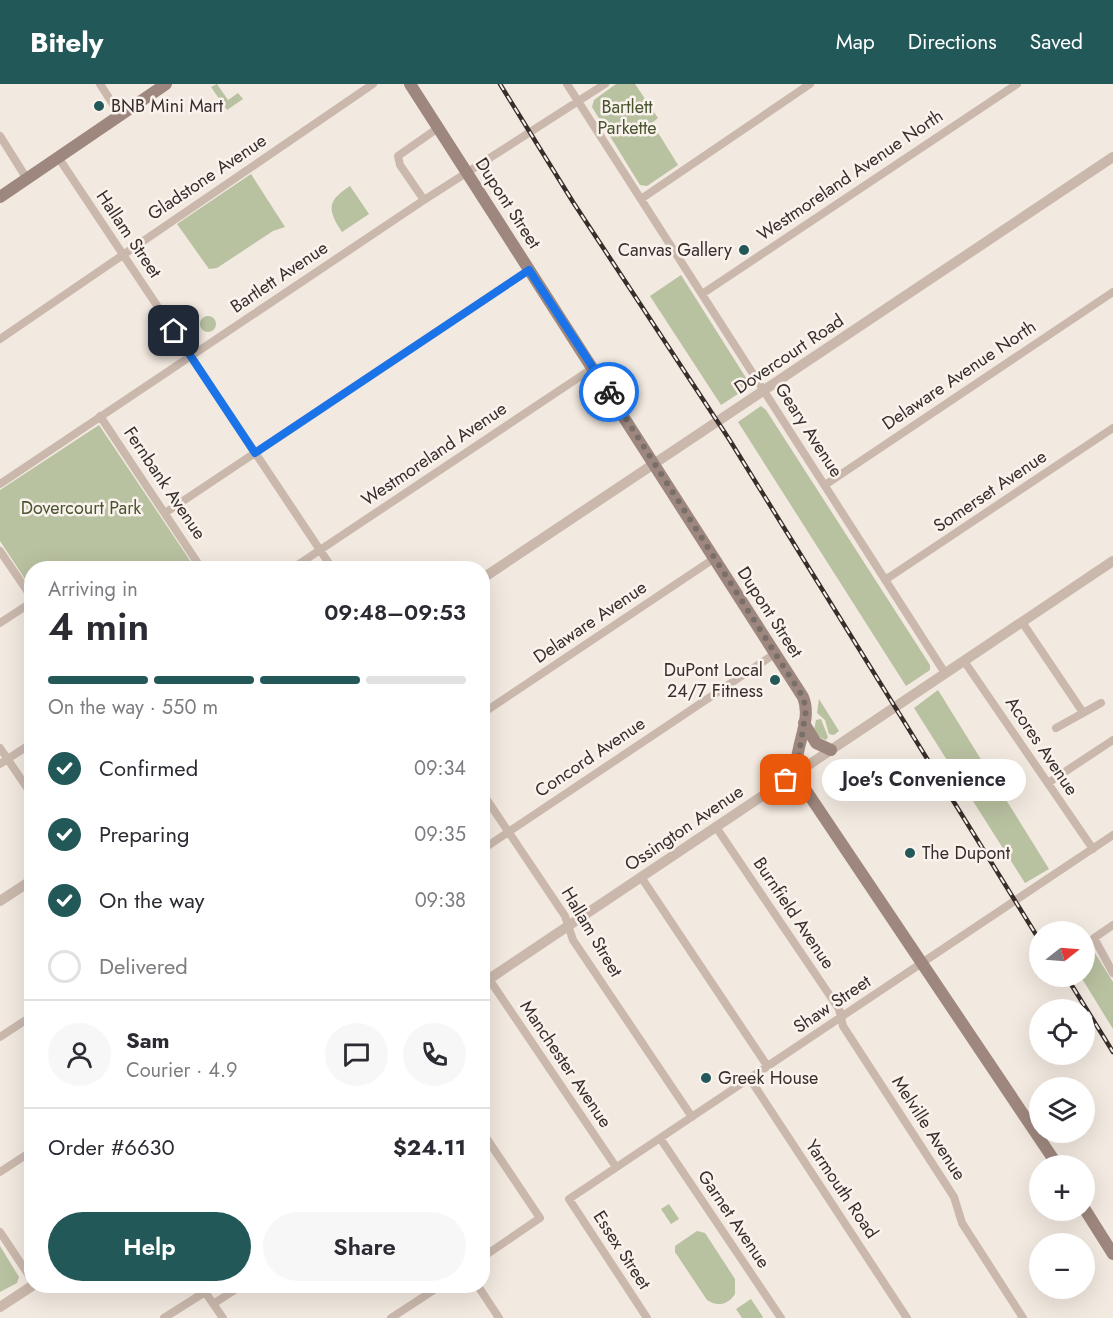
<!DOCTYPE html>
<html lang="en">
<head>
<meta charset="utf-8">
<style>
	body { margin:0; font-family:Jost,sans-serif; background:#f7f7f7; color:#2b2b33; height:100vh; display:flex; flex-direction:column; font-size:22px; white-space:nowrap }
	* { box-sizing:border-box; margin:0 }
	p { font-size:20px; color:#7c7c81 }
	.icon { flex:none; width:33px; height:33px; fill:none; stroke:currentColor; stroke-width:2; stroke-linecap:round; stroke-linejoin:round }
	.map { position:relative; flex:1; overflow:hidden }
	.sheet { position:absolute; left:24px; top:477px; width:466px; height:732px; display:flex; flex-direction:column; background:#fff; border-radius:24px; box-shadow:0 6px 24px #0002 }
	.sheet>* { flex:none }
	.needle { width:39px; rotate:73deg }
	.tools { position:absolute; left:1029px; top:837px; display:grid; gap:12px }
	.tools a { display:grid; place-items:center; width:66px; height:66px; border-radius:50%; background:#fff; box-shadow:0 6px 24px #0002; font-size:30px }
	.pin { position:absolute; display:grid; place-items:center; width:51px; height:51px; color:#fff; margin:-26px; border-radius:12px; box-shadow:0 3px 9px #0006 }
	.courier { position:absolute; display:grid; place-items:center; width:60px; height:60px; margin:-30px; border:4px solid #1a73e8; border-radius:50%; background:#fff; color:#222; box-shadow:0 2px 8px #0007 }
	.bubble { position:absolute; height:42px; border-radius:21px; background:#fff; box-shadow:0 6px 24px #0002; font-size:20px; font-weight:600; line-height:42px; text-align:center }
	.summary em { font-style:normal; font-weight:600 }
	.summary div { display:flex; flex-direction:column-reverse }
	.summary { display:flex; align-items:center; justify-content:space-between; height:102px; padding:0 24px }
	h1 { font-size:39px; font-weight:600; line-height:45px }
	.bar { display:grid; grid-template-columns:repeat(4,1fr); gap:9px 6px; align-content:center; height:72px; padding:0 24px }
	.bar i { height:8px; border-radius:4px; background:#e1e1e2 }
	.bar .selected { background:#225858 }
	.bar p { grid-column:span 4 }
	.line { display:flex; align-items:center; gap:15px; padding:0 24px; border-top:2px solid #e1e1e2 }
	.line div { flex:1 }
	.round { display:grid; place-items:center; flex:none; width:63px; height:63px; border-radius:32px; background:#f7f7f7 }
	ol { padding:0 24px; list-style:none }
	li { display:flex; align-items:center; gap:18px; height:66px }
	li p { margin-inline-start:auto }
	li .icon { padding:6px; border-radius:50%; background:#225858; color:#fff; stroke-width:4 }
	li:last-child { color:#7c7c81 }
	li i { width:33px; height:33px; border:3px solid #e1e1e2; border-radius:50% }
	.primary-button { display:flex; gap:12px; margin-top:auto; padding:12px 24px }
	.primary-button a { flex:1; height:69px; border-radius:36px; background:#225858; color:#fff; font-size:24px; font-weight:600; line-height:69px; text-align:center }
	.primary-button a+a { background:#f7f7f7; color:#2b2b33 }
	header { display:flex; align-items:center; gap:36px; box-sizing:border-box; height:84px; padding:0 30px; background:#225858; color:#fff }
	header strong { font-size:28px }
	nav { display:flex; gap:33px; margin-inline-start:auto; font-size:21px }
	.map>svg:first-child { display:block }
	.green { fill:#b8c1a0 }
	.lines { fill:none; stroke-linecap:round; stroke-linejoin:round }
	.minor { stroke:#cab8ac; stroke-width:8 }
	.tertiary { stroke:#cab8ac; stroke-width:10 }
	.secondary { stroke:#9e877e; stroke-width:12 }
	.rail-casing { stroke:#382e2b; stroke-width:4.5 }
	.rail { stroke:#faf3ed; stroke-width:2; stroke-dasharray:7; stroke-linecap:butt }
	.done { stroke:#796f6a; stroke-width:6; stroke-dasharray:0 10.8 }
	.route { stroke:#1a73e8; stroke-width:8 }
	.poi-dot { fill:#225858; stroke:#faf3ed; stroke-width:2 }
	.labels { text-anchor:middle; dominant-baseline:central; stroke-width:5; stroke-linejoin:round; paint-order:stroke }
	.poi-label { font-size:18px; fill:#382e2b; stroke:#faf3ed; text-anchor:start }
	.park-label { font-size:18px; fill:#4a5530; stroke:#faf3ed }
	.street-label { font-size:18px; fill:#382e2b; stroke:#faf3ed }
</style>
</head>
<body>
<header>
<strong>Bitely</strong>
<nav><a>Map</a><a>Directions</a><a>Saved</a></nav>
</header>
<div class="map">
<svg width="1113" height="1234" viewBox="0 0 1113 1234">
	<rect width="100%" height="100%" fill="#f2e9e0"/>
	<path class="green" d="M217,0L228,16L238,9L243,15L227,26L211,3Z
		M616,0H635L658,34L652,39L678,81L647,102L640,101L592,23L594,16Z
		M251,90L285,143L273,147L217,184L209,185L177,140Z
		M350,102L369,130L342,148C327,125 327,117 350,102Z
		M681,191L748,297L747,304L721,321L650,212Z
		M200 240a8 8 0 1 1 16 0a8 8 0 1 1-16 0Z
		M761,322L766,326L930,581V586L906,602L738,338Z
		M99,341L195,484H32L31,504L0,457V406Z
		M938,606L1049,785L1025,799L914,624Z
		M819,615L839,647L834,651L829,650L825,636L817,629Z
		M821,635L828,653L826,656L818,653L814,646L816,636Z
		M1090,861L1113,898V945L1081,893L1084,892L1085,862Z
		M669,1120L679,1135L671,1140L661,1125Z
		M697,1147L705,1149L735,1195V1210C728,1221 717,1223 707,1216L675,1168V1162Z
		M0,1162L19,1193L17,1199L0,1208Z
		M751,1215L763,1233L762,1234H742L736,1225Z"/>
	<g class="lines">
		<path class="minor" d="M100,0L120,31
			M567,0L945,589
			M0,52L27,95
			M58,73L332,484
			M641,115L810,0
			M424,116L400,81L398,72L438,44
			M702,210L1017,0
			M0,255L373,0
			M100,332L201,484
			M0,400L424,116L605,0
			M825,401L1113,208
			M165,429L529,186
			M0,467L32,514
			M293,484L593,284
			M885,496L1113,344
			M1022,538L1082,627
			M0,539L32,518
			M964,577L1093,765
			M483,629L715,474
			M1056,644L1101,619
			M0,664L32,711
			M0,680L32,659
			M1048,699L1113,656
			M483,710L565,832L573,856L692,1033
			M716,743L839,925L843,942L954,1113L962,1139L1023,1234
			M483,765L776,569
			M641,793L768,983
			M1113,841L1094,854L1113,889
			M489,895L616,1083
			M0,953L32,932
			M750,995L907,1234
			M483,1049L540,1134L483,1173
			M660,1054L781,1234
			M0,1088L32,1067
			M0,1148L32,1196
			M201,1202L223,1234
			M478,1202L499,1234
			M213,1220L241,1202
			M164,1234L205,1208
			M391,1234L440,1202
			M647,1234L569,1115L1113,751"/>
		<path class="tertiary" d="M483,494L1113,73
			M0,817L32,796
			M483,899L1113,477
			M0,1223L32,1202"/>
		<path class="secondary" d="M410,0L803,613C814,639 789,669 799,696L1058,1082
			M0,113L166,0
			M804,639L816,659L831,666
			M1084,1124L1113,1170"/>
		<defs>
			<path id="rail" d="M500,0L573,118L729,355L1040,857
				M1066,892L1113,968"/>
		</defs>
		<use href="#rail" class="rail-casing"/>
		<use href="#rail" class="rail"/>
	</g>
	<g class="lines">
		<path class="done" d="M609,308L803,613L806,626L796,689L786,696"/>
		<path class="route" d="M174,247L255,369L529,186L609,308"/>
	</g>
	<g class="poi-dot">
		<circle cx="99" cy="22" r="6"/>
		<circle cx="744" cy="166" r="6"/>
		<circle cx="775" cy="596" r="6"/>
		<circle cx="910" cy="769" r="6"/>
		<circle cx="706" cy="994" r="6"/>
	</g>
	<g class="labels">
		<g class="poi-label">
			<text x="111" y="22">BNB Mini Mart</text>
			<text x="732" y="166" text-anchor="end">Canvas Gallery</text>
			<text x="763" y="586" text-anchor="end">DuPont Local<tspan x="763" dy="21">24/7 Fitness</tspan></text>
			<text x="922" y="769">The Dupont</text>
			<text x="718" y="994">Greek House</text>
		</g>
		<g class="park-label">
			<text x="627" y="23">Bartlett<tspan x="627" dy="21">Parkette</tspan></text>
			<text x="81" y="424">Dovercourt Park</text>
		</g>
		<g class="street-label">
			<text transform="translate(850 91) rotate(-34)">Westmoreland Avenue North</text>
			<text transform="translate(207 93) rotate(-34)">Gladstone Avenue</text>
			<text transform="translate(508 119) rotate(57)">Dupont Street</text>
			<text transform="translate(129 150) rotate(56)">Hallam Street</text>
			<text transform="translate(279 193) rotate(-34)">Bartlett Avenue</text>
			<text transform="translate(789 270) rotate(-34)">Dovercourt Road</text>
			<text transform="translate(959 291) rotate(-34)">Delaware Avenue North</text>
			<text transform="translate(809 346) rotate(57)">Geary Avenue</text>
			<text transform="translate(434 370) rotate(-34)">Westmoreland Avenue</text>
			<text transform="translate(165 399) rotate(56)">Fernbank Avenue</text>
			<text transform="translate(990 407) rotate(-34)">Somerset Avenue</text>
			<text transform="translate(770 528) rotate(57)">Dupont Street</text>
			<text transform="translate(590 538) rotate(-34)">Delaware Avenue</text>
			<text transform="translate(1042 662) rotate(56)">Acores Avenue</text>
			<text transform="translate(590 673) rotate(-34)">Concord Avenue</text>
			<text transform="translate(684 744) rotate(-34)">Ossington Avenue</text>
			<text transform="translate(794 829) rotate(56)">Burnfield Avenue</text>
			<text transform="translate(592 848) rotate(59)">Hallam Street</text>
			<text transform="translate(832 920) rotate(-34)">Shaw Street</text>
			<text transform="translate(566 980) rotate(56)">Manchester Avenue</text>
			<text transform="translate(929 1044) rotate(57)">Melville Avenue</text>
			<text transform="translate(842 1105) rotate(56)">Yarmouth Road</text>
			<text transform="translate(734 1135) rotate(56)">Garnet Avenue</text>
			<text transform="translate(622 1166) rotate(57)">Essex Street</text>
		</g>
	</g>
</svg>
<div class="tools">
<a><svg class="needle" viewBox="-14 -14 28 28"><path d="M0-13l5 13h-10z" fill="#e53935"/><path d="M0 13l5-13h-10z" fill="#7c7c81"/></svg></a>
<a><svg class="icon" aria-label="locate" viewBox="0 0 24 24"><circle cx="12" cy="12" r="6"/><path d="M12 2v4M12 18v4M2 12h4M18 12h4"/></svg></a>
<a><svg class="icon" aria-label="layers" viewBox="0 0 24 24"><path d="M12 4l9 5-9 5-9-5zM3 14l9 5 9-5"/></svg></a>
<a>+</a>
<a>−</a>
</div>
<div class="pin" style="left:786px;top:696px;background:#ea580c"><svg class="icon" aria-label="bag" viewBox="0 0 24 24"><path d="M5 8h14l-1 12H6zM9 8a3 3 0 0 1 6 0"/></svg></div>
<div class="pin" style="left:174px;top:247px;background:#1f2937"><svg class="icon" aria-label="home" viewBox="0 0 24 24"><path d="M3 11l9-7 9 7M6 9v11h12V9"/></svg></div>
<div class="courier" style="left:609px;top:308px"><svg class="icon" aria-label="bike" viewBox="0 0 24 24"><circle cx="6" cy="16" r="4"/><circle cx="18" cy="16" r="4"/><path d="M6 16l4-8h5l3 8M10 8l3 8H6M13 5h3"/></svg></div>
<div class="bubble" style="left:822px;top:675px;width:204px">Joe's Convenience</div>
<section class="sheet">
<div class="summary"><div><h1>4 min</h1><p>Arriving in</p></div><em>09:48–09:53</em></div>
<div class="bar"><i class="selected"></i><i class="selected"></i><i class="selected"></i><i></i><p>On the way · 550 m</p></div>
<ol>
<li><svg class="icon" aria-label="check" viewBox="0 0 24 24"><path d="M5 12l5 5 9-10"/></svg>Confirmed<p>09:34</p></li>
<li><svg class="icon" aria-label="check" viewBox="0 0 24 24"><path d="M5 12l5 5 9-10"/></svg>Preparing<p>09:35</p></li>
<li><svg class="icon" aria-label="check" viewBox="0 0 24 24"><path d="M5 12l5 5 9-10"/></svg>On the way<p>09:38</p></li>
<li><i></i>Delivered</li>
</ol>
<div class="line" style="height:108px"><a class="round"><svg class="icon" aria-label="person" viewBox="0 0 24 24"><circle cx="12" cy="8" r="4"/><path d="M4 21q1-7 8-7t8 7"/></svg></a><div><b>Sam</b><p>Courier · 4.9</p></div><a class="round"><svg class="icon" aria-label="chat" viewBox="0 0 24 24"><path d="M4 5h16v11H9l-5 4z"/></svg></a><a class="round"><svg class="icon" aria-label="phone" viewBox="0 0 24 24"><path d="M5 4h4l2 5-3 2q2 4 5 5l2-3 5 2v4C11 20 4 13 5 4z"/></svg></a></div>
<div class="line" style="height:78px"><div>Order #6630</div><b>$24.11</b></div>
<div class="primary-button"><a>Help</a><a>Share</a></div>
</section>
</div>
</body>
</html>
